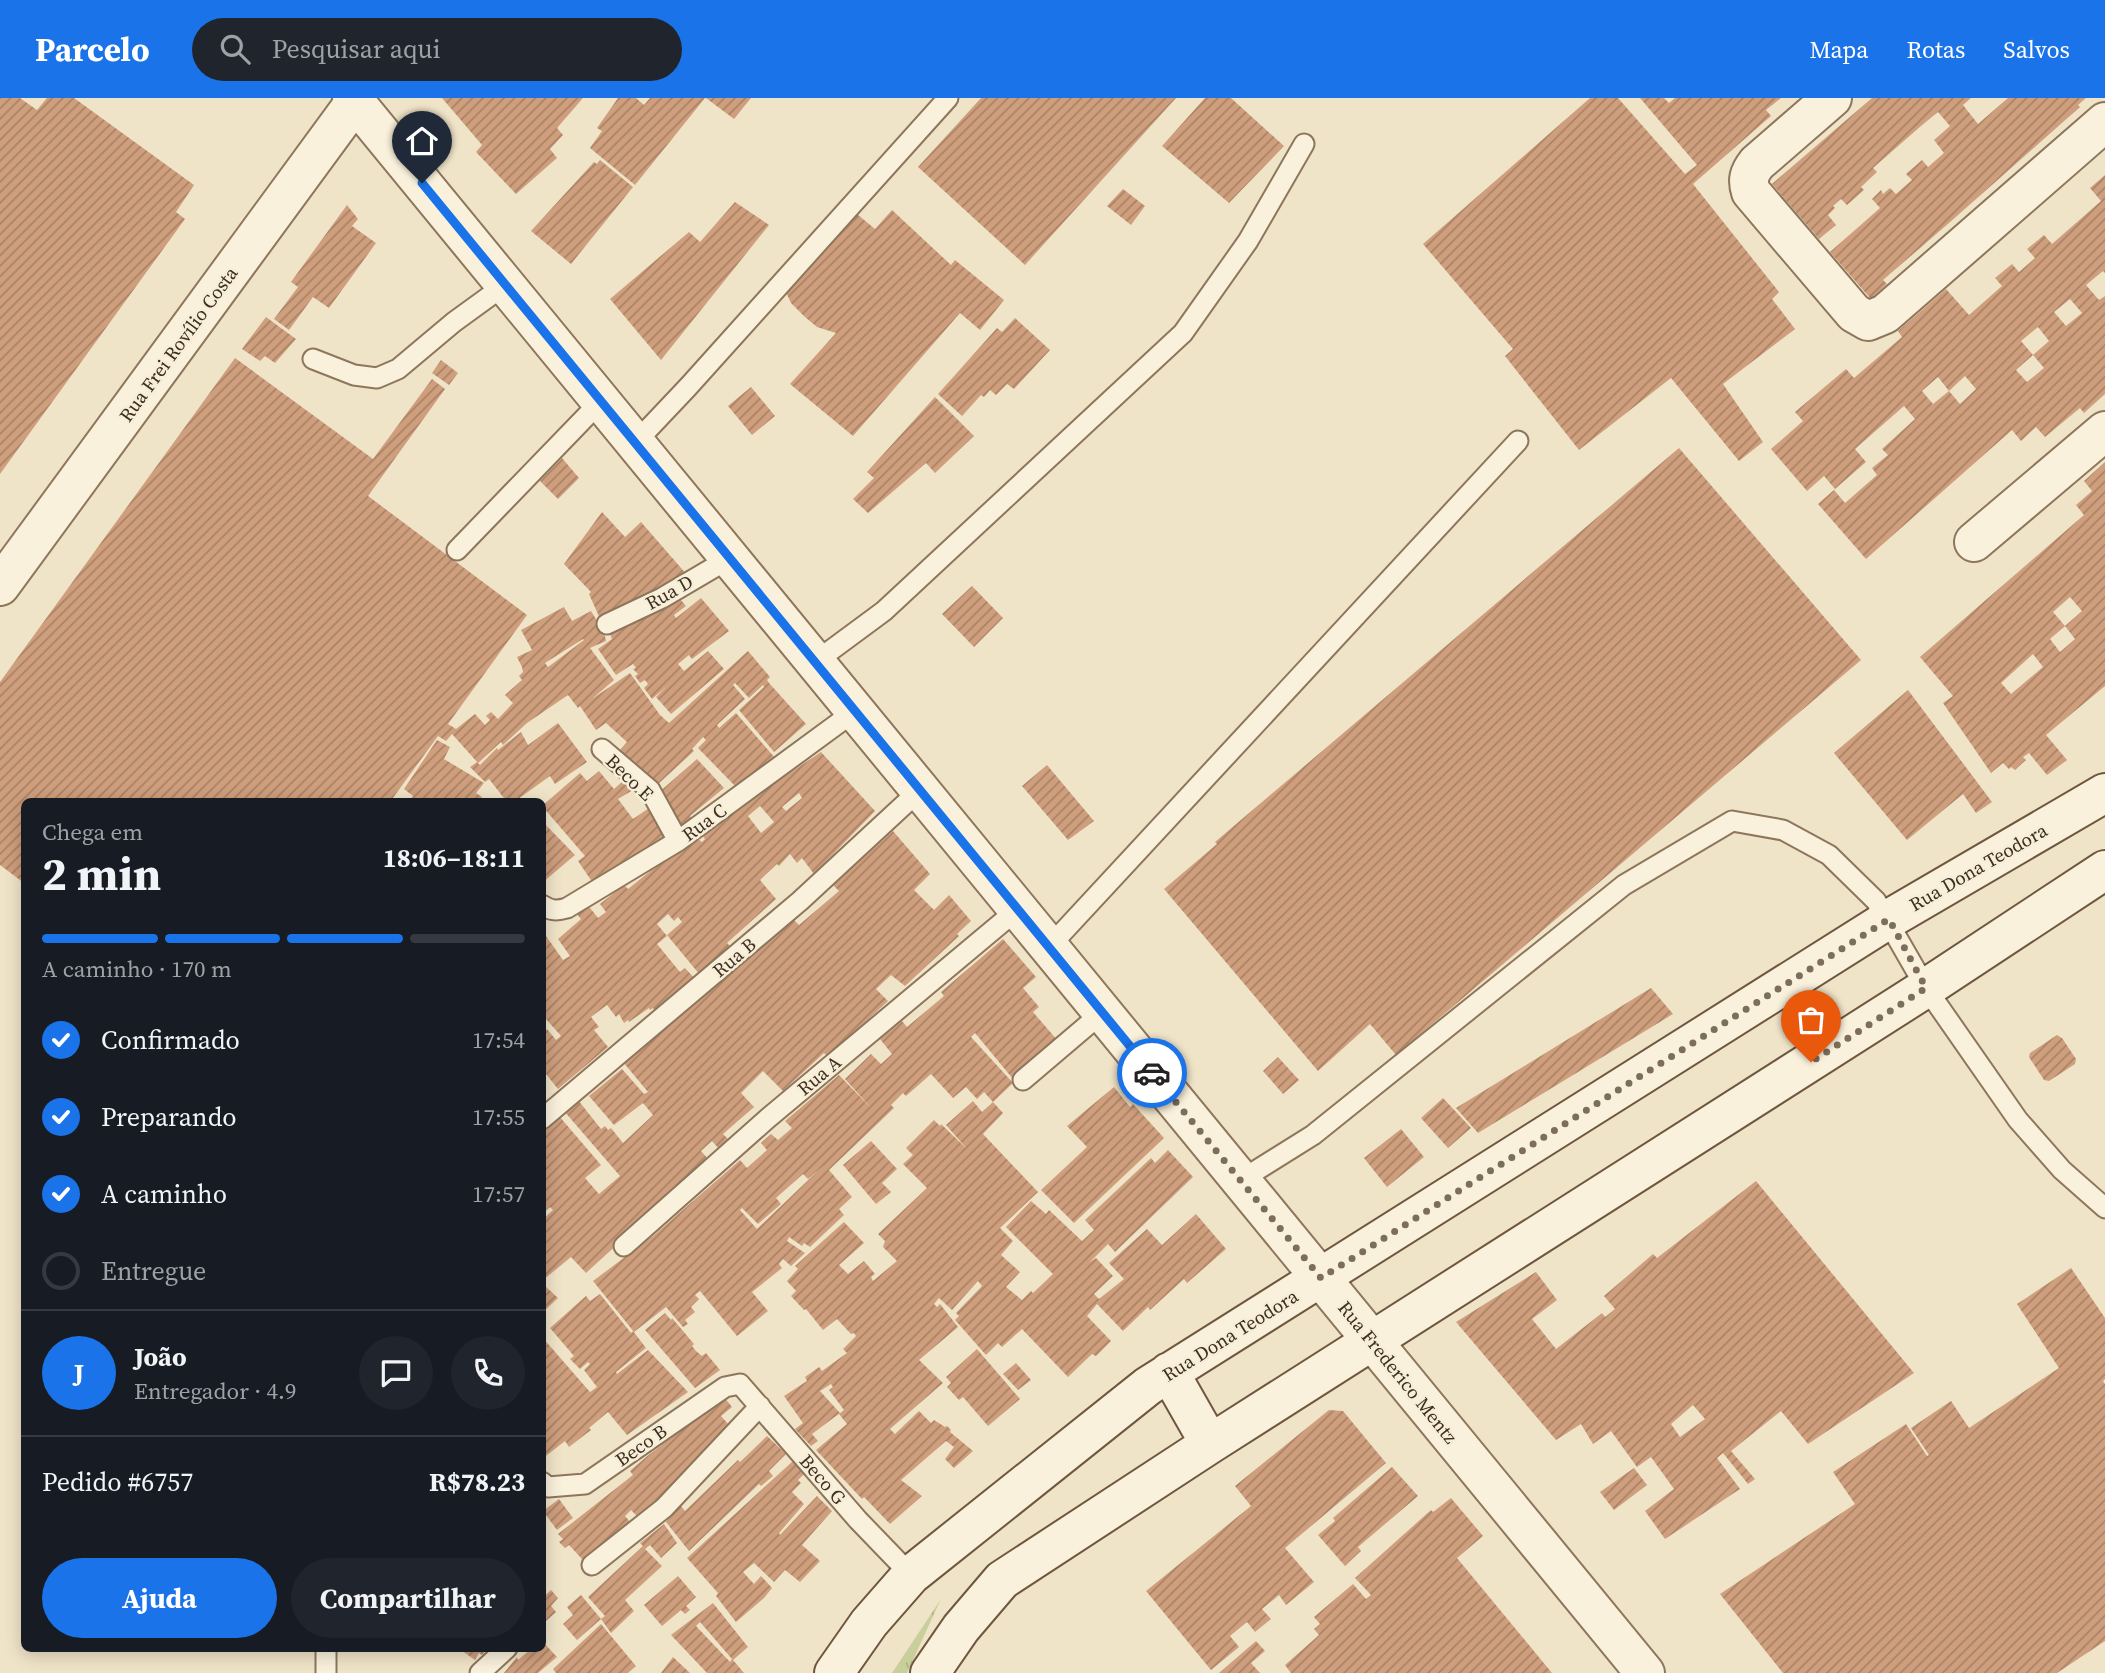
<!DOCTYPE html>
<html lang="pt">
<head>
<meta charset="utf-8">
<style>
	body { margin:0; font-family:"Source Serif 4",serif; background:#20242c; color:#f1f3f6; height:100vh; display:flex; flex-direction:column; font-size:26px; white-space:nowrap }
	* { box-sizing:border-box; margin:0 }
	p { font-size:23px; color:#9ea1a6 }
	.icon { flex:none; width:38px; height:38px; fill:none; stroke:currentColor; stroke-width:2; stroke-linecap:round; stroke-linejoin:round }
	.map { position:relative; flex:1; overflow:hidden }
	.side { position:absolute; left:21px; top:700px; width:525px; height:854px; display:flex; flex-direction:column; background:#171b24; border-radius:10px; box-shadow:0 4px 18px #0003 }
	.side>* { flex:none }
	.pin { position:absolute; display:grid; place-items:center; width:60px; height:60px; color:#fff; margin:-72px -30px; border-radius:50% 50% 50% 0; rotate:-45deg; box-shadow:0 0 7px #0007 }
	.pin .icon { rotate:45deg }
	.courier { position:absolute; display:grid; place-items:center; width:70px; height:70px; margin:-35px; border:5px solid #1a73e8; border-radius:50%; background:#fff; color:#222; box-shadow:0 2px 9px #0007 }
	.summary em { font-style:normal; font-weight:700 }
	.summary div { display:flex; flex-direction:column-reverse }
	.summary { display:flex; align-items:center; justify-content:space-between; height:119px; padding:0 21px }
	h1 { font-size:46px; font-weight:700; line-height:52px }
	.bar { display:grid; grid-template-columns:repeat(4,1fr); gap:10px 7px; align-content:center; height:84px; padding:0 21px }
	.bar i { height:9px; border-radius:5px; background:#363941 }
	.bar .selected { background:#1a73e8 }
	.bar p { grid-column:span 4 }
	.line { display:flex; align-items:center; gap:18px; padding:0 21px; border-top:2px solid #363941 }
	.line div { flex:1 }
	.round { display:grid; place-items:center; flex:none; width:74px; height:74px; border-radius:37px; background:#20242c }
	ol { padding:0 21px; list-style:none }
	li { display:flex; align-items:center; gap:21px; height:77px }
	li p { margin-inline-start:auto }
	li .icon { padding:7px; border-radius:50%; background:#1a73e8; color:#fff; stroke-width:4 }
	li:last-child { color:#9ea1a6 }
	li i { width:38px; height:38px; border:4px solid #363941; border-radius:50% }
	.action { display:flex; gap:14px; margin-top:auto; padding:14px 21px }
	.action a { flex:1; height:80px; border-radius:42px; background:#1a73e8; color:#fff; font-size:28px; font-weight:700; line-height:80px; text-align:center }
	.action a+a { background:#20242c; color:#f1f3f6 }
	header { display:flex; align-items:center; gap:42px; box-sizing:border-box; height:98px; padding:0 35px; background:#1a73e8; color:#fff }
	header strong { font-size:33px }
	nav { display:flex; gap:38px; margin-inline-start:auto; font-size:24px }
	.search { width:490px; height:63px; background:#20242c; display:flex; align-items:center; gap:18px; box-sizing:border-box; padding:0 24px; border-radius:38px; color:#9ea1a6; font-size:26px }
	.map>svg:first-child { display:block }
	.grass { fill:url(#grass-tufts) }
	.building { fill:url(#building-hatch); fill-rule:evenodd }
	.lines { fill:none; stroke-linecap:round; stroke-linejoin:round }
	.service-casing { stroke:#8d765c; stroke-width:23 }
	.minor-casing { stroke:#8d765c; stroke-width:42 }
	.tertiary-casing { stroke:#8d765c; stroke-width:42 }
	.secondary-casing { stroke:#6f573f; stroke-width:42 }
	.service { stroke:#faf1dc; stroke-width:19 }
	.minor { stroke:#faf1dc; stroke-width:38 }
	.tertiary { stroke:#faf1dc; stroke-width:38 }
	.secondary { stroke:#faf1dc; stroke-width:38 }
	.done { stroke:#7c6e5b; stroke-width:7; stroke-dasharray:0 12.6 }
	.route { stroke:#1a73e8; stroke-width:9 }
	.labels { text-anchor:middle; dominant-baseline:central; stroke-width:5; stroke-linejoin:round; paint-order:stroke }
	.street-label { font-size:19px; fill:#3d2e20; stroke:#f7eed8 }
</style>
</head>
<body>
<header>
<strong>Parcelo</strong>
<div class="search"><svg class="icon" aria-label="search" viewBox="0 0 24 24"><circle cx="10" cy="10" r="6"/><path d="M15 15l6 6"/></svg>Pesquisar aqui</div>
<nav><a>Mapa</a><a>Rotas</a><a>Salvos</a></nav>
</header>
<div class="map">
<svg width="2105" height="1575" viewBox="0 0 2105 1575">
	<defs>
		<pattern id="grass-tufts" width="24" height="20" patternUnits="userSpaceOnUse" patternTransform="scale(1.75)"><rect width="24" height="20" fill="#c9cf9b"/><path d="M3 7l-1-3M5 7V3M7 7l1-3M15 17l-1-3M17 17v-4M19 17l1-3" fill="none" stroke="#aeb285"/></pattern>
		<pattern id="building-hatch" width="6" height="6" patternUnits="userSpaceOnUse" patternTransform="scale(1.75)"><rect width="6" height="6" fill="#cf9f7d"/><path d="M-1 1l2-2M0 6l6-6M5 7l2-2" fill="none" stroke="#a98266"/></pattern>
	</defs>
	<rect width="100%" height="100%" fill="#f0e4c8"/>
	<path class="grass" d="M941,1501L907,1575H892Z"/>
	<path class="building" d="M0,0H20L37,12L47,0H74L194,87L176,114L185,121L0,376Z
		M442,0H583L557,30L563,37L550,51L557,60L516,96L476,54L482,47Z
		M618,0H636L644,7L650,0H705L635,87L590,50L602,33L597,30Z
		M706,0H751L734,21Z
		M981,0H1176L1025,167L918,69Z
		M1205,0H1231L1284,48L1229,105L1162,48Z
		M1590,0H1618L1685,76L1697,67L1640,0H1664L1669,5L1675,0H1781L1766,12L1771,18L1693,86L1779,194L1772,201L1795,231L1723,286L1763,344L1739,363L1671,280L1579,352L1505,258L1513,251L1423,146Z
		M1872,0H1971L1963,7L1978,26L2008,0H2086L2078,7L2080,9L1949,125L1883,182L1887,186L1871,201L1830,154L1880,110L1872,101L1881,92L1883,96L1890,90L1896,96L1912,82L1906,76L1922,62L1928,69L1944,55L1934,42L1950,28L1938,14L1921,28L1873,70L1877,74L1861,89L1864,92L1847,107L1841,101L1833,108L1835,110L1828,117L1836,127L1819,141L1772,86Z
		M600,62L633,89L571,166L531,133L594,64L597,66Z
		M2105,77V175L2103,173L2086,187L2099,202L2105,198V296L2084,315L2080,310L2045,339L2036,329L2021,343L2012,332L1866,461L1818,406L1834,392L1845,405L1877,377L1872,370L1888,357L1882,351L1915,321L1904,308L1855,351L1866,364L1835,391L1824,378L1807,393L1771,351L1803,323L1795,314L1846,271L1854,280L1902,239L1898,233L1946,191L1969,217L2002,188L1995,180L2012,166L2019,174L2035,160L2027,151L2044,137L2052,146L2101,103L2090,90ZM2070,201L2082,215L2066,228L2054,214ZM2038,229L2049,243L2033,257L2021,243ZM2033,257L2044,270L2027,284L2016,272ZM1965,278L1976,291L1960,306L1949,293L1933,306L1922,293L1938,279L1949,293Z
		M1123,91L1145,108L1131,127L1107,108Z
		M735,104L769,127L661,262L610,201L689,134L700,144Z
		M347,107L358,121L352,128L376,145L329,210L313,199L289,232L274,221L298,189L291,184Z
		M851,111L875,131L892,112L951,167L955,162L1004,202L980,232L960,215L853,338L790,286L836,235L817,229L805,219L791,205L784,190Z
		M266,219L296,241L275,265L265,258L260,263L242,251Z
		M1015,220L1050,252L1014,291L1007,286L996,297L990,292L984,299L981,297L962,318L938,296L997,230L1002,234Z
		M235,260L373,361L432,281L445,291L368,398L527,517L448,626L456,631L475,616L485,627L490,622L486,618L491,614L498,621L513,605L505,597L522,582L519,578L523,574L522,569L517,559L532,552L521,532L564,509L572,523L591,513L604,534L606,543L590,550L614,582L592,601L630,575L660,617L669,625L748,553L770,579L767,582L769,585L806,626L774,654L739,612L764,589L763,587L749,600L735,585L733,587L745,601L717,627L719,630L736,615L776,661L737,690L698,650L706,642L703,639L692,651L694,653L656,688L620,652L627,644L606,625L596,632L580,608L578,610L568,597L527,625L503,647L501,644L478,665L452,636L446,643L438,638L390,704H24V785L0,767V584ZM583,541L584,542L548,569L545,565Z
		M441,262L458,275L449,287L432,275Z
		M751,289L775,318L752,337L728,308Z
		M935,299L974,338L935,375L926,365L868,415L853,401L874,380L867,374Z
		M1679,350L1861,562L1396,957L1370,926L1318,973L1164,791L1217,746L1215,744Z
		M562,360L579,380L558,401L540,383Z
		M2105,364V588L2046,637L2067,662L2047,677L2029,655L2023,659L2026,662L2015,672L2011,669L2009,671L2003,665L1991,675L1943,605L1953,598L1920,559L2084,417L2076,407L2092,393L2084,383ZM2070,499L2082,513L2065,528L2075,541L2060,554L2050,541L2065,528L2053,514ZM2033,556L2043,569L2011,596L2001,585Z
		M602,414L625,439L641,424L688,478L602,525L589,496L591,494L564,466Z
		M972,488L1003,520L974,549L942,516Z
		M675,495L686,508L674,517L676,520L701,500L729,533L692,561L689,557L678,566L684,573L708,553L724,571L671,616L656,599L666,589L652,601L644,590L648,586L645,582L640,585L635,578L638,576L633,571L636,570L633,566L616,577L598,551L612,541L609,534Z
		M1908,592L1992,704L1976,715L1963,696L1907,742L1834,655Z
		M558,625L587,664L555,686L550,678L514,704H507L489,681L485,684L470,669L477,664L480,667L497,650L498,652L521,634L528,647Z
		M437,642L450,649L444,661L484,685L476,695L482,699L480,704L409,703L413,698L404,691Z
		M821,654L875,713L814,776L802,760L797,765L790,756L779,768L777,766L760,782L776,801L727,845L732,850L700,877L667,837L682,824L678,819L674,823L668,816L657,826L667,838L657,846L680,874L685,870L696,882L656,914L653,910L650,912L649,910L629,924L628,922L624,925L619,916L616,919L607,907L591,919L599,929L594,932L608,949L558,991L542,971V931L545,934L547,931L556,942L561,938L546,921L542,925V841L546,838L563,862L570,858L558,841L581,821L576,815L587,806L598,820L606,814L600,806L624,787L628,791L694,738L702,744L705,741L702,737L753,700L786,673L788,676ZM799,695L802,700L786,713L782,709ZM760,708L774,724L761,735L748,718Z
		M697,661L724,690L690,718L693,723L681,732L657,696Z
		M1047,667L1094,723L1068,742L1022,688Z
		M599,673L614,691L625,681L633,692L618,701L633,721L652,708L672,739L595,788L578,763L585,758L542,708L580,675L587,683Z
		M542,723L575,757L542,785Z
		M893,733L930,776L914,792L934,812L949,797L971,823L957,836L959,838L905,888L891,877L876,891L888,903L828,959L824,955L783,993L763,973L741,995L754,1009L723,1036L730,1043L720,1052L712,1043L701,1053L709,1062L586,1175L571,1159L542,1183V1122L553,1112L550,1109L542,1116V1080L546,1077L542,1073V1032L559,1018L601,1067L585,1080L599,1096L620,1078L564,1013L578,1002L601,1031L605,1028L608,1032L611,1030L623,1045L653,1017L643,1005L614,1027L589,998L622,971L644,996L648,994L623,964L793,821L799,827L839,793L833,787Z
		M1003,841L1036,879L1023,890L1039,909L1033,914L1058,943L1013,981L975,935L971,939L1013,985L993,1004L984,994L977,1001L966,989L953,1000L931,976L906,998L903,995L891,1007L894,1010L829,1072L852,1099L839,1111L844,1117L810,1149L804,1145L802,1148L789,1139L787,1143L805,1155L791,1168L783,1161L779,1166L782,1170L752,1194L768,1213L737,1238L700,1193L695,1197L699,1201L691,1209L695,1214L685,1222L688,1226L683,1229L666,1209L634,1234L593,1183L653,1138L740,1062L747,1070L767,1052L761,1045L771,1036L778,1042L792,1030L785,1023L839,977L872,1011L845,981L871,956L881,966L892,956L880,941L902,923L907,929L944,898L941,894ZM824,1067L757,1131L740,1112L742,1110L758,1126L781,1106L776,1100L802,1077L803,1076L808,1081Z
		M1651,890L1673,916L1478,1035L1456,1010Z
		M2057,937L2062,940L2076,961L2075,966L2049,983L2044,982L2029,959L2030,955Z
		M1278,959L1299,982L1283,996L1263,973Z
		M1114,989L1130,1009L1133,1006L1164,1040L1074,1125L1041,1092L1087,1049L1067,1028Z
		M1443,1000L1471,1030L1448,1050L1421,1020Z
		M973,1003L982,1014L993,1004L1003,1015L983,1036L1038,1094L1000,1130L1013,1143L1001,1157L1020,1174L1006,1189L1022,1202L1031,1193L1033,1195L1053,1176L1006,1129L1031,1103L1046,1116L1049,1112L1082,1143L1094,1132L1085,1122L1151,1060L1155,1065L1168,1052L1193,1079L1115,1154L1108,1146L1090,1164L1096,1160L1113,1178L1094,1196L1099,1201L1124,1181L1109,1165L1147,1131L1162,1147L1196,1116L1226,1151L1187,1185L1184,1181L1150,1212L1148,1209L1123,1233L1097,1206L1087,1218L1111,1243L1096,1258L1092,1256L1068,1279L1022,1231L1002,1249L998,1245L986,1257L955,1222L959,1218L956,1215L982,1188L978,1183L952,1212L939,1200L934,1206L937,1209L940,1206L958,1229L919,1262L943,1285L890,1331L895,1336L919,1313L931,1325L934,1322L945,1329L947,1328L951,1332L950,1334L973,1353L954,1370L945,1361L954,1349L946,1343L901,1382L922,1398L890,1426L864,1399L862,1401L816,1352L847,1326L839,1316L844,1312L829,1292L833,1289L831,1286L820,1293L840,1315L812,1336L818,1343L811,1348L795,1331L803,1325L784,1298L807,1283L805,1279L819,1269L822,1273L847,1255L843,1251L856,1238L854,1235L851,1236L837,1221L823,1232L806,1211L804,1212L791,1198L796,1193L787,1183L798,1171L795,1168L844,1124L864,1145L839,1167L848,1176L864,1163L875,1176L871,1179L873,1183L897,1163L883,1149L885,1143L878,1136L927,1090L903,1066L913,1057L906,1050L934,1022L940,1028L941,1026L967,1051L946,1027Z
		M1401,1031L1424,1059L1387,1089L1364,1060Z
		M871,1043L897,1071L882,1085L891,1094L876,1106L843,1067Z
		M1756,1083L1914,1275L1808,1346L1781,1313L1731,1353L1755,1381L1748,1386L1723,1355L1717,1360L1740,1391L1665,1441L1645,1413L1674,1391L1651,1359L1637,1369L1611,1333L1593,1346L1581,1326L1556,1342L1456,1224L1536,1174L1557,1202L1532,1221L1556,1251L1602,1215L1605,1219L1615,1211L1604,1198L1653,1156L1657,1160ZM1693,1307L1705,1321L1680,1339L1671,1326Z
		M2071,1170L2105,1220V1281L2103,1283L2105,1286V1543L2057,1575H1783L1720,1496L1855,1406L1833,1374L1906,1326L1927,1358L1929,1357L1911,1330L1951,1303L1969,1330L2059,1270L2017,1206Z
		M542,1185L558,1200L542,1215Z
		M600,1196L631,1235L633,1233L646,1250L616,1274L617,1276L648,1252L688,1294L627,1337L608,1314L589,1330L591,1332L569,1349L565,1343L542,1361V1239L590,1294L597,1289L584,1272L590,1266L588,1264L580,1271L570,1261L574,1258L550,1230L586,1198L590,1203Z
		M665,1215L671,1222L672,1220L694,1246L692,1248L696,1253L702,1258L706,1255L720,1272L695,1290L645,1232Z
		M977,1251L1020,1301L988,1328L963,1299L959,1302L947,1289L951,1285L946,1279Z
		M1016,1265L1031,1282L1018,1292L1003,1276Z
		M724,1299L732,1309L721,1318L730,1328L671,1389L637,1418L631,1412L625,1418L631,1425L615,1439L613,1436L583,1462L569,1447L565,1450L559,1444L563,1441L558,1436L633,1377L630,1373L646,1359Z
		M1329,1312L1343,1313L1386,1365L1285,1450L1314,1484L1286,1507L1279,1497L1262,1511L1271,1521L1255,1534L1247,1524L1230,1538L1239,1549L1211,1572L1146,1493L1251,1408L1235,1388Z
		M767,1338L786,1356L769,1373L773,1378L761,1388L759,1386L689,1453L666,1424L681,1408L685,1413L738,1362L740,1364Z
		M793,1363L805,1375L798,1382L801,1385L792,1394L804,1406L779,1435L780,1437L817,1398L832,1413L802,1447L820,1463L800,1484L785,1472L774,1484L754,1465L743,1474L754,1486L761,1478L772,1490L764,1500L736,1524L716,1498L718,1495L687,1460Z
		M1392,1369L1418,1398L1358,1449L1361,1453L1345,1468L1318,1437L1335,1423L1333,1420Z
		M1634,1370L1647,1387L1614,1412L1600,1394Z
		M1451,1400L1483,1438L1457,1460L1552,1575H1291L1285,1567L1319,1537L1314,1531L1320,1526L1314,1519L1353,1486L1366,1501L1371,1497L1355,1480L1431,1412L1433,1414Z
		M559,1401L573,1420L557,1432L543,1413Z
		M664,1426L677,1445L661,1460L650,1447L645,1451L662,1468L625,1502L634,1513L611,1535L601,1521L577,1542L563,1526L573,1517L567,1509L581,1497L601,1521L605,1518L588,1499L643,1448L640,1445Z
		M678,1478L696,1499L686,1508L690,1512L685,1516L681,1512L662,1528L644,1507Z
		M551,1492L558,1500L551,1508L556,1514L545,1524L542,1520V1500Z
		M713,1505L748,1549L733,1562L744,1575H707L671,1537ZM700,1524L732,1561L730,1564L696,1528Z
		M601,1526L636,1568L628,1575H556L553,1571Z
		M542,1543L557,1559L538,1575H504L517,1559L518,1562L532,1550H542Z
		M1256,1543L1265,1553L1251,1565L1260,1575H1219Z
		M458,1550H487L482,1557L479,1555L475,1562Z
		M673,1559L690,1575H661Z"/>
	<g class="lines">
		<defs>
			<path id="service" d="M313,261L354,277L377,280L398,271L454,224L505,187
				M635,345L688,289L948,0
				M457,452L601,303
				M607,526L662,500L730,460
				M815,564L884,513L1183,235L1248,143L1304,46
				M602,651L650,692L678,743
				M542,807C551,813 557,813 567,810L678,743L855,613
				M1049,849L1518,343
				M1023,982L1103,914
				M542,1021L800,803L920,692
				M1241,1082L1313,1037L1624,787L1732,723L1783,732L1829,757L1876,803L1926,890L2018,1022L2062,1072L2105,1110
				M624,1148L767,1021L1018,811
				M542,1384L548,1389L585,1386L725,1289L740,1286L858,1422L911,1477
				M592,1467L664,1410L760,1308
				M326,1575V1550
				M480,1575L507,1550"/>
			<path id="minor" d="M1832,0L1757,65C1749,75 1747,82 1751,94L1854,215L1868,223L1885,216L2105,24
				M1974,444L2105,333
				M0,488L355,4"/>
			<path id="tertiary" d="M352,0L1645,1575"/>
			<path id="secondary" d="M1169,1274L1210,1346
				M834,1575L869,1525L911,1477L1148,1288L1889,821L2105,695
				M930,1575L961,1530L1002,1482L1210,1346L1926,890L2105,772"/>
		</defs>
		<use href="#service" class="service-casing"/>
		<use href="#minor" class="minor-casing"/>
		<use href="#tertiary" class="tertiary-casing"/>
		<use href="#secondary" class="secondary-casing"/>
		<use href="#service" class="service"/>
		<use href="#minor" class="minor"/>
		<use href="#tertiary" class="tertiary"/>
		<use href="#secondary" class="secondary"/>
	</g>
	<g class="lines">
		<path class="done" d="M1152,975L1321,1180L1889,821L1926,890L1811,964"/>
		<path class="route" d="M422,85L1152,975"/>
	</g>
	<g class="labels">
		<g class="street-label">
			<text transform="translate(178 246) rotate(-54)">Rua Frei Rovílio Costa</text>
			<text transform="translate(669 494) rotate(-29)">Rua D</text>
			<text transform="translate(630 679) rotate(44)">Beco E</text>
			<text transform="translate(704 724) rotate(-36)">Rua C</text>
			<text transform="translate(1978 769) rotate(-30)">Rua Dona Teodora</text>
			<text transform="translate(734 859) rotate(-40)">Rua B</text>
			<text transform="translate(819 977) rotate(-40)">Rua A</text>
			<text transform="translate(1230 1237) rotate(-32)">Rua Dona Teodora</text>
			<text transform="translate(1398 1274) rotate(51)">Rua Frederico Mentz</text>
			<text transform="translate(641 1347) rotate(-35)">Beco B</text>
			<text transform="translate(823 1381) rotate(49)">Beco G</text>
		</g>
	</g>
</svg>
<div class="pin" style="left:1811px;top:964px;background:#ea580c"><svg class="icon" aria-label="bag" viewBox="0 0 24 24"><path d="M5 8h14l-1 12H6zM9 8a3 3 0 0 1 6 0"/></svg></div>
<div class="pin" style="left:422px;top:85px;background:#1f2937"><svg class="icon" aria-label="home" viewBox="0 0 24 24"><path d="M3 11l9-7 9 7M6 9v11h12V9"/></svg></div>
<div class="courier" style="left:1152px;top:975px"><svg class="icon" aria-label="car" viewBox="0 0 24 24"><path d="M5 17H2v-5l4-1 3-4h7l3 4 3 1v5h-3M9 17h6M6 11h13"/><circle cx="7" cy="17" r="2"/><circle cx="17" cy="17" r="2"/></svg></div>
<section class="side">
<div class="summary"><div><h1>2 min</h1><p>Chega em</p></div><em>18:06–18:11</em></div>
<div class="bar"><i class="selected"></i><i class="selected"></i><i class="selected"></i><i></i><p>A caminho · 170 m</p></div>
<ol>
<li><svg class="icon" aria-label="check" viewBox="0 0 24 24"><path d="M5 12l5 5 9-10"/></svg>Confirmado<p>17:54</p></li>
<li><svg class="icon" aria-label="check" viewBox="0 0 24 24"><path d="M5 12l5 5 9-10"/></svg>Preparando<p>17:55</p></li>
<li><svg class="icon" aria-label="check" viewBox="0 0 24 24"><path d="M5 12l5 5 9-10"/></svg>A caminho<p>17:57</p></li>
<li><i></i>Entregue</li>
</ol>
<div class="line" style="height:126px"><b class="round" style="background:#1a73e8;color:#fff">J</b><div><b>João</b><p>Entregador · 4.9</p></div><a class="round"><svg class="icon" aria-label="chat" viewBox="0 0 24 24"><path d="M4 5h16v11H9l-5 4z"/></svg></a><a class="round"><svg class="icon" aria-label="phone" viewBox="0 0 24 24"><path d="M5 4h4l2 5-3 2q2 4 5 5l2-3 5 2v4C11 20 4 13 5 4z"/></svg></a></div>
<div class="line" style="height:91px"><div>Pedido #6757</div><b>R$78.23</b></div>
<div class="action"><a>Ajuda</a><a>Compartilhar</a></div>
</section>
</div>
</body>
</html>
